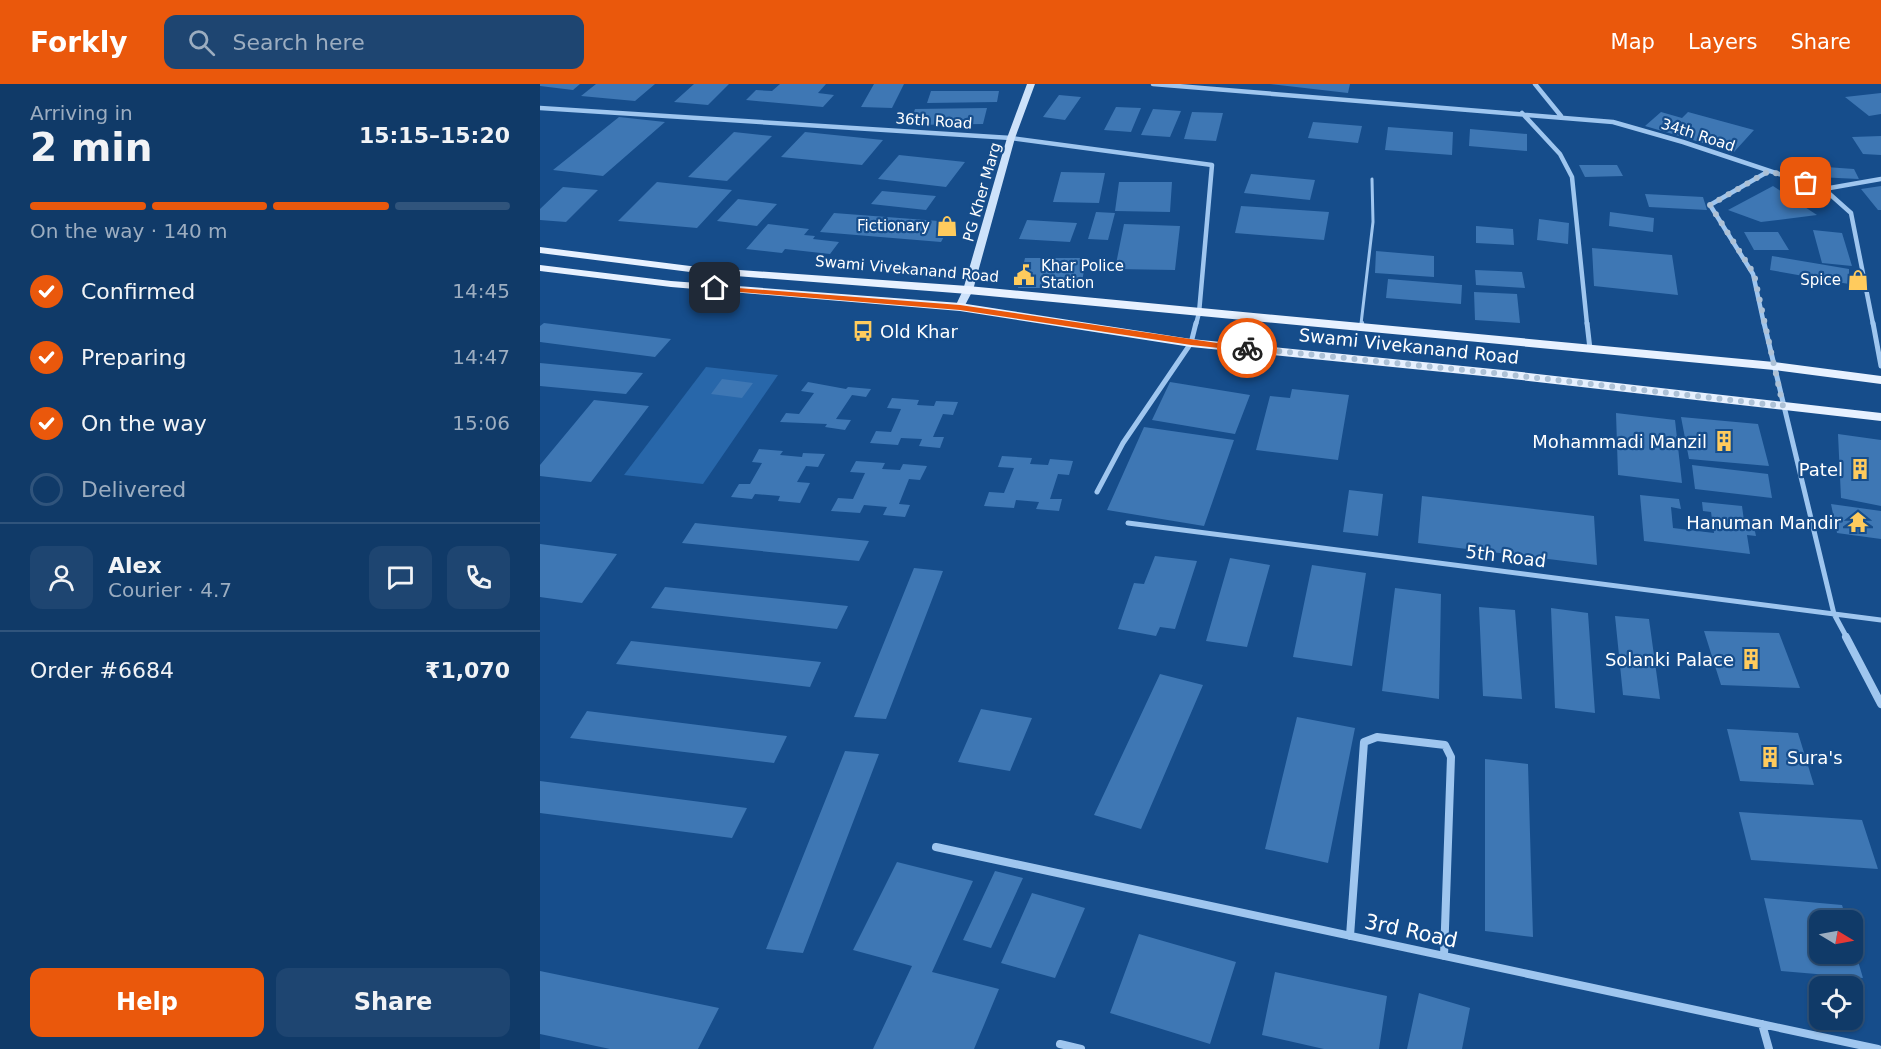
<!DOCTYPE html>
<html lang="en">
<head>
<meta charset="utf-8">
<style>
	body { margin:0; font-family:"DejaVu Sans",sans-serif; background:#1e4571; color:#f1f3f6; height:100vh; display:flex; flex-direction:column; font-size:22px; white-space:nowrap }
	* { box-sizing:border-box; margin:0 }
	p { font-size:20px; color:#9cadc0 }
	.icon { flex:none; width:33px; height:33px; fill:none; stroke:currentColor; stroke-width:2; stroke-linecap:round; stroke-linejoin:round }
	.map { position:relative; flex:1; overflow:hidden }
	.drawer { display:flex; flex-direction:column; background:#103a68; width:540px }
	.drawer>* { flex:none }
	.needle { width:39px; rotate:100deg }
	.controls { position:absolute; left:1269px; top:826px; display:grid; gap:12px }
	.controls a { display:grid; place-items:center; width:54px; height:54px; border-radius:12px; background:#103a68; box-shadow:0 2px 4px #0004,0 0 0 2px #30547c; font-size:30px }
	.pin { position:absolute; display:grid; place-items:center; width:51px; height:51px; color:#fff; margin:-26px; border-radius:12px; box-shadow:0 3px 9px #0006 }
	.courier { position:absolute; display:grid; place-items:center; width:60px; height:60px; margin:-30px; border:4px solid #ea580c; border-radius:50%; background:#fff; color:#222; box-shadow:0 2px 8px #0007 }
	.head em { font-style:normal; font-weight:700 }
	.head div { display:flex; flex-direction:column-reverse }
	.head { display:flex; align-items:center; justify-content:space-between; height:102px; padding:0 30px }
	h1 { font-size:39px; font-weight:700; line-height:45px }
	.bar { display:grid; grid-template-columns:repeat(4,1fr); gap:9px 6px; align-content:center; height:72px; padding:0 30px }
	.bar i { height:8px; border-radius:4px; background:#30547c }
	.bar .selected { background:#ea580c }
	.bar p { grid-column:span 4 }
	.line { display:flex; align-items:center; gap:15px; padding:0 30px; border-top:2px solid #30547c }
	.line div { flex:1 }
	.round { display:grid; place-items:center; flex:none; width:63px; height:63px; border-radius:12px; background:#1e4571 }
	ol { padding:0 30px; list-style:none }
	li { display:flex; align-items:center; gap:18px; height:66px }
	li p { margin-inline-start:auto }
	li .icon { padding:6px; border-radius:50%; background:#ea580c; color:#fff; stroke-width:4 }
	li:last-child { color:#9cadc0 }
	li i { width:33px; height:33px; border:3px solid #30547c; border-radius:50% }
	.action { display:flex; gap:12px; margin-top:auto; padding:12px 30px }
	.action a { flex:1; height:69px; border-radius:12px; background:#ea580c; color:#fff; font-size:24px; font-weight:700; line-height:69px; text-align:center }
	.action a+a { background:#1e4571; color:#f1f3f6 }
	header { display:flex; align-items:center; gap:36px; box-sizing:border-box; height:84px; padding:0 30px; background:#ea580c; color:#fff }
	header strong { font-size:28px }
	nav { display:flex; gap:33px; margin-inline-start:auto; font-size:21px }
	.search { width:420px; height:54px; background:#1e4571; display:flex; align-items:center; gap:15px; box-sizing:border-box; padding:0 21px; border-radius:12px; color:#9cadc0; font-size:22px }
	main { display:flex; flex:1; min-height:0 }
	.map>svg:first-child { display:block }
	.green { fill:#2867aa }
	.building { fill:#3e77b4 }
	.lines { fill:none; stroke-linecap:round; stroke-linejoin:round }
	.lane-far1 { stroke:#9fc6ef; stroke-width:3 }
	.lane { stroke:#9fc6ef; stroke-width:4.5 }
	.street-far2 { stroke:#9fc6ef; stroke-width:4.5 }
	.street-far1 { stroke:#9fc6ef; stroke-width:5 }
	.street { stroke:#9fc6ef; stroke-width:8 }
	.secondary { fill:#cde2fa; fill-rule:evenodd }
	.primary { fill:#e7f1ff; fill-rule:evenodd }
	.route { fill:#ea580c }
	.done { stroke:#adc1d6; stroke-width:6; stroke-dasharray:0 10.8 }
	.labels { text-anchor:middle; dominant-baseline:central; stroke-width:4.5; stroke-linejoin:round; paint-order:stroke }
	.far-street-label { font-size:15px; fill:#fff; stroke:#164d8b }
	.far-poi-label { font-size:15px; fill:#fff; stroke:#164d8b; text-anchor:end }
	.poi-label { font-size:18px; fill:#fff; stroke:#164d8b; text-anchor:end }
	.street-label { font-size:18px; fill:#fff; stroke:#164d8b }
	.near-street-label { font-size:21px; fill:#fff; stroke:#164d8b }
</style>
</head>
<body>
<header>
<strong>Forkly</strong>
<div class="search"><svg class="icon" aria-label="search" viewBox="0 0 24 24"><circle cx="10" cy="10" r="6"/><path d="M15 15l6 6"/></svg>Search here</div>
<nav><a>Map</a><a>Layers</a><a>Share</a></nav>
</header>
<main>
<section class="drawer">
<div class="head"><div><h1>2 min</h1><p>Arriving in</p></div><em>15:15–15:20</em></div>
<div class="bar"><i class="selected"></i><i class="selected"></i><i class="selected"></i><i></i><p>On the way · 140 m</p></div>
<ol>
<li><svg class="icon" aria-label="check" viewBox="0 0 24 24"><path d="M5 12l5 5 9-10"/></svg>Confirmed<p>14:45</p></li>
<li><svg class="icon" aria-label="check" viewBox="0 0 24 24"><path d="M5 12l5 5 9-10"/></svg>Preparing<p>14:47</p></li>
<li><svg class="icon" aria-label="check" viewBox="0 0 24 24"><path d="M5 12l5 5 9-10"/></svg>On the way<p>15:06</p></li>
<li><i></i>Delivered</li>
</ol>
<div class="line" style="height:108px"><a class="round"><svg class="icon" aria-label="person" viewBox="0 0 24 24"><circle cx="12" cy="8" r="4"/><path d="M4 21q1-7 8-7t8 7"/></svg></a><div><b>Alex</b><p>Courier · 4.7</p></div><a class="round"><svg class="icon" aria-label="chat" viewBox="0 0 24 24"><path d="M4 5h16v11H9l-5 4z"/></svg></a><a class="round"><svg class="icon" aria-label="phone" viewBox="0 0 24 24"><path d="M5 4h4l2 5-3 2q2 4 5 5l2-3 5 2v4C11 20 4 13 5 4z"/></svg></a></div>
<div class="line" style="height:78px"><div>Order #6684</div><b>₹1,070</b></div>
<div class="action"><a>Help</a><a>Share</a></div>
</section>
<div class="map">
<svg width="1341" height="965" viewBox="0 0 1341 965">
	<rect width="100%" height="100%" fill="#164d8b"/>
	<path class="green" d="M166,283L238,291L163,400L84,391Z"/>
	<path class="building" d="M0,0H40L33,6L0,2Z
		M56,0H115L95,17L41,12Z
		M154,0H189L168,21L134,18Z
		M240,0H286L278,9L294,11L283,23L206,16L216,6L232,7Z
		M334,0H364L352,24L321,23Z
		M730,0H810L808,9Z
		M391,7H459L457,18L387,19Z
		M1341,9V30L1329,32L1305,13Z
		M519,11L541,13L525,36L503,33Z
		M576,23L601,24L591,48L564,46Z
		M447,24L443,40L369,41L375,25Z
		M613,25L641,27L630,53L601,51Z
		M652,28L683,29L676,57L644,55Z
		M1121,28L1142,34L1148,28L1214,46L1194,68L1105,42Z
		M79,33L125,38L63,92L13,86Z
		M773,38L822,42L818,59L768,54Z
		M848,43L913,48L912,71L845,66Z
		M930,45L987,50V67L929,62Z
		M194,48L232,52L187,97L148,93Z
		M265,48L343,56L322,81L241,73Z
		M1341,52V71L1323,70L1312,53Z
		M359,71L425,78L406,103L338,95Z
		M1039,81H1077L1083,92L1045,93Z
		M1272,82L1314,85L1319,95L1277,93Z
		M521,88L565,89L559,119L513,118Z
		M711,90L775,96L770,116L704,109Z
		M117,98L192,106L157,144L78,137Z
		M579,98H632L630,128L575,127Z
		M1233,102L1277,131L1221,138L1188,126Z
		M1341,102V126H1338L1321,105Z
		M23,103L58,106L26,138L0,136V125Z
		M342,107L396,112L386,126L331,120Z
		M1105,110L1163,113L1167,126L1109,123Z
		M198,115L237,120L217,142L177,137Z
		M701,122L789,128L784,156L695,149Z
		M556,128L575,129L568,156L548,155Z
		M1070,128L1114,134L1113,148L1069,142Z
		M294,129L412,138L401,158L280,148Z
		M999,135L1029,139L1028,160L997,156Z
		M487,136L537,139L530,158L479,155Z
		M228,140L269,145L264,151L275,152L273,155L299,158L290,170L245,165L242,169L206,165Z
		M584,140L640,142L635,186L575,185Z
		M936,142L973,145L974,161L936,159Z
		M1273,146L1302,149L1312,182L1282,179Z
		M1204,148H1238L1249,166H1214Z
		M1052,164L1132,171L1138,211L1054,202Z
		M836,167L894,172V193L835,189Z
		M1232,172L1309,185V200L1230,186Z
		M485,174H546L541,204H478Z
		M935,186L982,188L985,204L936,201Z
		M848,195L922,201L921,220L846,214Z
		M934,208L977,210L980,239L935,236Z
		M4,239L131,255L115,273L0,258V242Z
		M0,279L103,289L86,310L0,302Z
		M182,295L213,299L202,314L171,310Z
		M268,298L306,305L308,303L331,305L326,313L312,311L296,335L311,336L305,346L285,343L287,340L240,338L246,329L259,330L274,309L261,307Z
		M630,298L710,311L695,350L612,336Z
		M752,305L809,311L798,376L716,366L730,312L750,314Z
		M352,314L379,316L377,321L394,322L396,317L418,318L413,331L403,330L393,353H404L400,364L379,362L382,355L361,354L358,361L330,359L336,347L351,348L361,325L347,324Z
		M54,316L109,322L51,398L0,392V381Z
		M1076,329L1135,336L1142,399L1078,391Z
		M1141,333L1218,340L1229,382L1149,375Z
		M604,343L694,356L664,442L567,426Z
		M1298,350L1341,356V422L1301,414Z
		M219,365L243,367L240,371L262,373L263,369L285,370L278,383L266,382L257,398L270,399L260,419L238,417L240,412L215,410L212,415L191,413L199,400H210L222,379L212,378Z
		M462,372L492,374L490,380L508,381L510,375L533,377L529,391L518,390L510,415H522L519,427L496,425L499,418L476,416L474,424L444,422L449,408L464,409L474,384L458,383Z
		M316,377L345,379L342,385L360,386L363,380L387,382L380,396L369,395L359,420L370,421L365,433L343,431L347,423L324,421L320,429L291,427L298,414L313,415L325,389L310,388Z
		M1152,381L1228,390L1232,414L1155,405Z
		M809,406L843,410L838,452L803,448Z
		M1100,411L1139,415L1141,425L1131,423L1133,444L1174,449L1171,428L1163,427L1162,418L1202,422L1204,437L1213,438L1216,452L1207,451L1210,470L1104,457Z
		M882,412L1054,432L1057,481L878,459Z
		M1291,420L1341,427V455L1297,449Z
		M155,439L329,457L319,477L142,459Z
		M0,460L77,470L42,519L0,513Z
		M615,472L657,477L635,545L620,543L616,552L578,545L594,499L604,500Z
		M690,474L730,481L707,563L666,557Z
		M772,481L826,489L812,582L753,573Z
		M374,484L403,487L346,635L314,633Z
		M125,503L308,522L297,545L111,524Z
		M855,504L901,510L899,615L842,607Z
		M939,523L975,526L982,615L943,612Z
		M1011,524L1048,529L1055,629L1015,624Z
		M1075,532L1109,535L1120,615L1083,611Z
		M1164,547L1239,549L1260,604L1181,601Z
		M91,557L281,578L270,603L76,580Z
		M620,590L663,601L601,745L554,731Z
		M441,625L492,634L470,687L418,678Z
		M47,627L247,652L234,679L30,654Z
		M757,633L815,644L788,779L725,765Z
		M1187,645L1258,649L1274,701L1200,697Z
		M305,667L339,670L263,869L226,865Z
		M945,675L988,680L993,853L945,847Z
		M0,697L207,724L192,754L0,729Z
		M1199,728L1322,736L1338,785L1211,776Z
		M357,778L433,797L392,888L459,905L434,965H333L372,882L313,866Z
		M455,787L483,794L451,864L423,856Z
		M492,809L545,824L515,894L461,879Z
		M1224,814L1302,821L1307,837H1280V870H1312L1313,860L1323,894L1241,887Z
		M599,850L696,878L670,960L570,929Z
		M0,887L179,924L158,965H70L0,950Z
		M735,888L847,912L839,965H784L722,951Z
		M879,909L930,924L922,965H867Z"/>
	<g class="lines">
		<path class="lane-far1" d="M821,240L833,138L832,95"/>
		<path class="lane" d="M821,244L822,239"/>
		<path class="street-far2" d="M613,0L1073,38L1143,58L1284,105L1311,129L1333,240
			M995,0L1021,32
			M0,24L471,54L672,81L659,229L656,240
			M982,29L1020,70L1032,93L1047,240
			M1284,105L1341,95
			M1224,240L1213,190L1170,121L1229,87"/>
		<path class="street-far1" d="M1047,239L1050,265
			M1224,239L1294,530L1307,554
			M1333,239L1341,282
			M557,408L583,359L651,259L656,239
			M588,439L1341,536"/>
		<path class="street" d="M1306,553L1341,620
			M396,763L1338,965
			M810,852L824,658L837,653L905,661L911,673L904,872
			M1222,940L1229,965
			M520,960L541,965"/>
		<path class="secondary" d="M487,0H495L475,54L433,206L423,225H417L415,223L423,206L467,54Z"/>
		<path class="primary" d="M0,163L158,183L428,202L1234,278L1341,292V300L1234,286L428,210L158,189L0,169Z
			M0,181L131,197L420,219L651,255L963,286L1341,329V337L963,294L651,263L420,227L131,203L0,187Z"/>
	</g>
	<path class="route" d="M172,202L420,221L711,264L707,267L651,261L420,226L175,206H172Z"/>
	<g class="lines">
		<path class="done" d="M707,264L963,290L1243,322L1214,190L1170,121L1229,87L1266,99"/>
	</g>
	<defs>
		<symbol id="shop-bare" viewBox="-9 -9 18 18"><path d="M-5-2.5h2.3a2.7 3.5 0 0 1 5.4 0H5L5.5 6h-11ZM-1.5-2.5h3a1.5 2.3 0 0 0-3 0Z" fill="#ffcb5d" stroke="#164d8b" stroke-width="2.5" paint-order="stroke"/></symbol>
		<symbol id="civic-bare" viewBox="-9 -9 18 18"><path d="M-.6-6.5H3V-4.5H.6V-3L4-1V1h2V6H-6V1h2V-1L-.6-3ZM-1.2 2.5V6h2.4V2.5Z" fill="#ffcb5d" stroke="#164d8b" stroke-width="2.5" paint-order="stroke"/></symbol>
		<symbol id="bus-bare" viewBox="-9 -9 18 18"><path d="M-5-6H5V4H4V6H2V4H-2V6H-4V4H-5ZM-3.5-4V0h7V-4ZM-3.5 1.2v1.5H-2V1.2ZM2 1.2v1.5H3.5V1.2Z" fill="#ffcb5d" stroke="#164d8b" stroke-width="2.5" paint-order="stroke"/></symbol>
		<symbol id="building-bare" viewBox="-9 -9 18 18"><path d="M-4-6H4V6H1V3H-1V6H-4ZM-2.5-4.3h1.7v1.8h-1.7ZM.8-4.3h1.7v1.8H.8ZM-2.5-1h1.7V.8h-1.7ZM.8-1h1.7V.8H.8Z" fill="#ffcb5d" stroke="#164d8b" stroke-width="2.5" paint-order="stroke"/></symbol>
		<symbol id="temple-bare" viewBox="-9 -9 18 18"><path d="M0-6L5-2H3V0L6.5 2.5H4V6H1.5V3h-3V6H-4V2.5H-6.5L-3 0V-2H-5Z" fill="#ffcb5d" stroke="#164d8b" stroke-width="2.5" paint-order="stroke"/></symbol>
	</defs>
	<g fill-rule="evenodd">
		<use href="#shop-bare" x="392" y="127" width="30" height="30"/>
		<use href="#civic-bare" x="469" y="176" width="30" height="30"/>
		<use href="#shop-bare" x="1303" y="181" width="30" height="30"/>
		<use href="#bus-bare" x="308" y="232" width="30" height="30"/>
		<use href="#building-bare" x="1169" y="342" width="30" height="30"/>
		<use href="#building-bare" x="1305" y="370" width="30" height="30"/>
		<use href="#temple-bare" x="1303" y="423" width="30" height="30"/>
		<use href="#building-bare" x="1196" y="560" width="30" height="30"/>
		<use href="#building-bare" x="1215" y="658" width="30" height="30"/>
	</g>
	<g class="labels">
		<g class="far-street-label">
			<text transform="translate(394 37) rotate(4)">36th Road</text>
			<text transform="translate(1158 51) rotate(18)">34th Road</text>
			<text transform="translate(442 108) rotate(-74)">PG Kher Marg</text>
			<text transform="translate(367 185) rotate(5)">Swami Vivekanand Road</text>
		</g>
		<g class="far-poi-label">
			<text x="390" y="142">Fictionary</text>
			<text x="501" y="182" text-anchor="start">Khar Police<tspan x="501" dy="17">Station</tspan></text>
			<text x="1301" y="196">Spice</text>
		</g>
		<g class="poi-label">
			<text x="340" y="247" text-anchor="start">Old Khar</text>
			<text x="1167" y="357">Mohammadi Manzil</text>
			<text x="1303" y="385">Patel</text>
			<text x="1301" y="438">Hanuman Mandir</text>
			<text x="1194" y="575">Solanki Palace</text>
			<text x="1247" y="673" text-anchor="start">Sura's</text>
		</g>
		<g class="street-label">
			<text transform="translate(869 262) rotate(6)">Swami Vivekanand Road</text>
			<text transform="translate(966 472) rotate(7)">5th Road</text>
		</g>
		<g class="near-street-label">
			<text transform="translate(871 847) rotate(12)">3rd Road</text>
		</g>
	</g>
</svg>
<div class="controls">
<a><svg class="needle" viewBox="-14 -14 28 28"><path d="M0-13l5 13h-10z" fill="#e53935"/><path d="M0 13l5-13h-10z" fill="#9cadc0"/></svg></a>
<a><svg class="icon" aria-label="locate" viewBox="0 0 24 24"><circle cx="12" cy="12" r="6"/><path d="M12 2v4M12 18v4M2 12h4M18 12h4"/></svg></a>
</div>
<div class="pin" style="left:1266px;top:99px;background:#ea580c"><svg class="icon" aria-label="bag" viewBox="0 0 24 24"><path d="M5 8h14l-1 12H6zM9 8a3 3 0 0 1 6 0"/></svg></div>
<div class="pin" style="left:175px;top:204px;background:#1f2937"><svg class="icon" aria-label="home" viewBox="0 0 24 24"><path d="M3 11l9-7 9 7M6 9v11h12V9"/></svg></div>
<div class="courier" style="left:707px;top:264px"><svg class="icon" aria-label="bike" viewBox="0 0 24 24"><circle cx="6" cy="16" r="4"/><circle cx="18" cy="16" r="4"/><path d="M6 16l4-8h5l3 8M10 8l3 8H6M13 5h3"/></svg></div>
</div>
</main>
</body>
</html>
